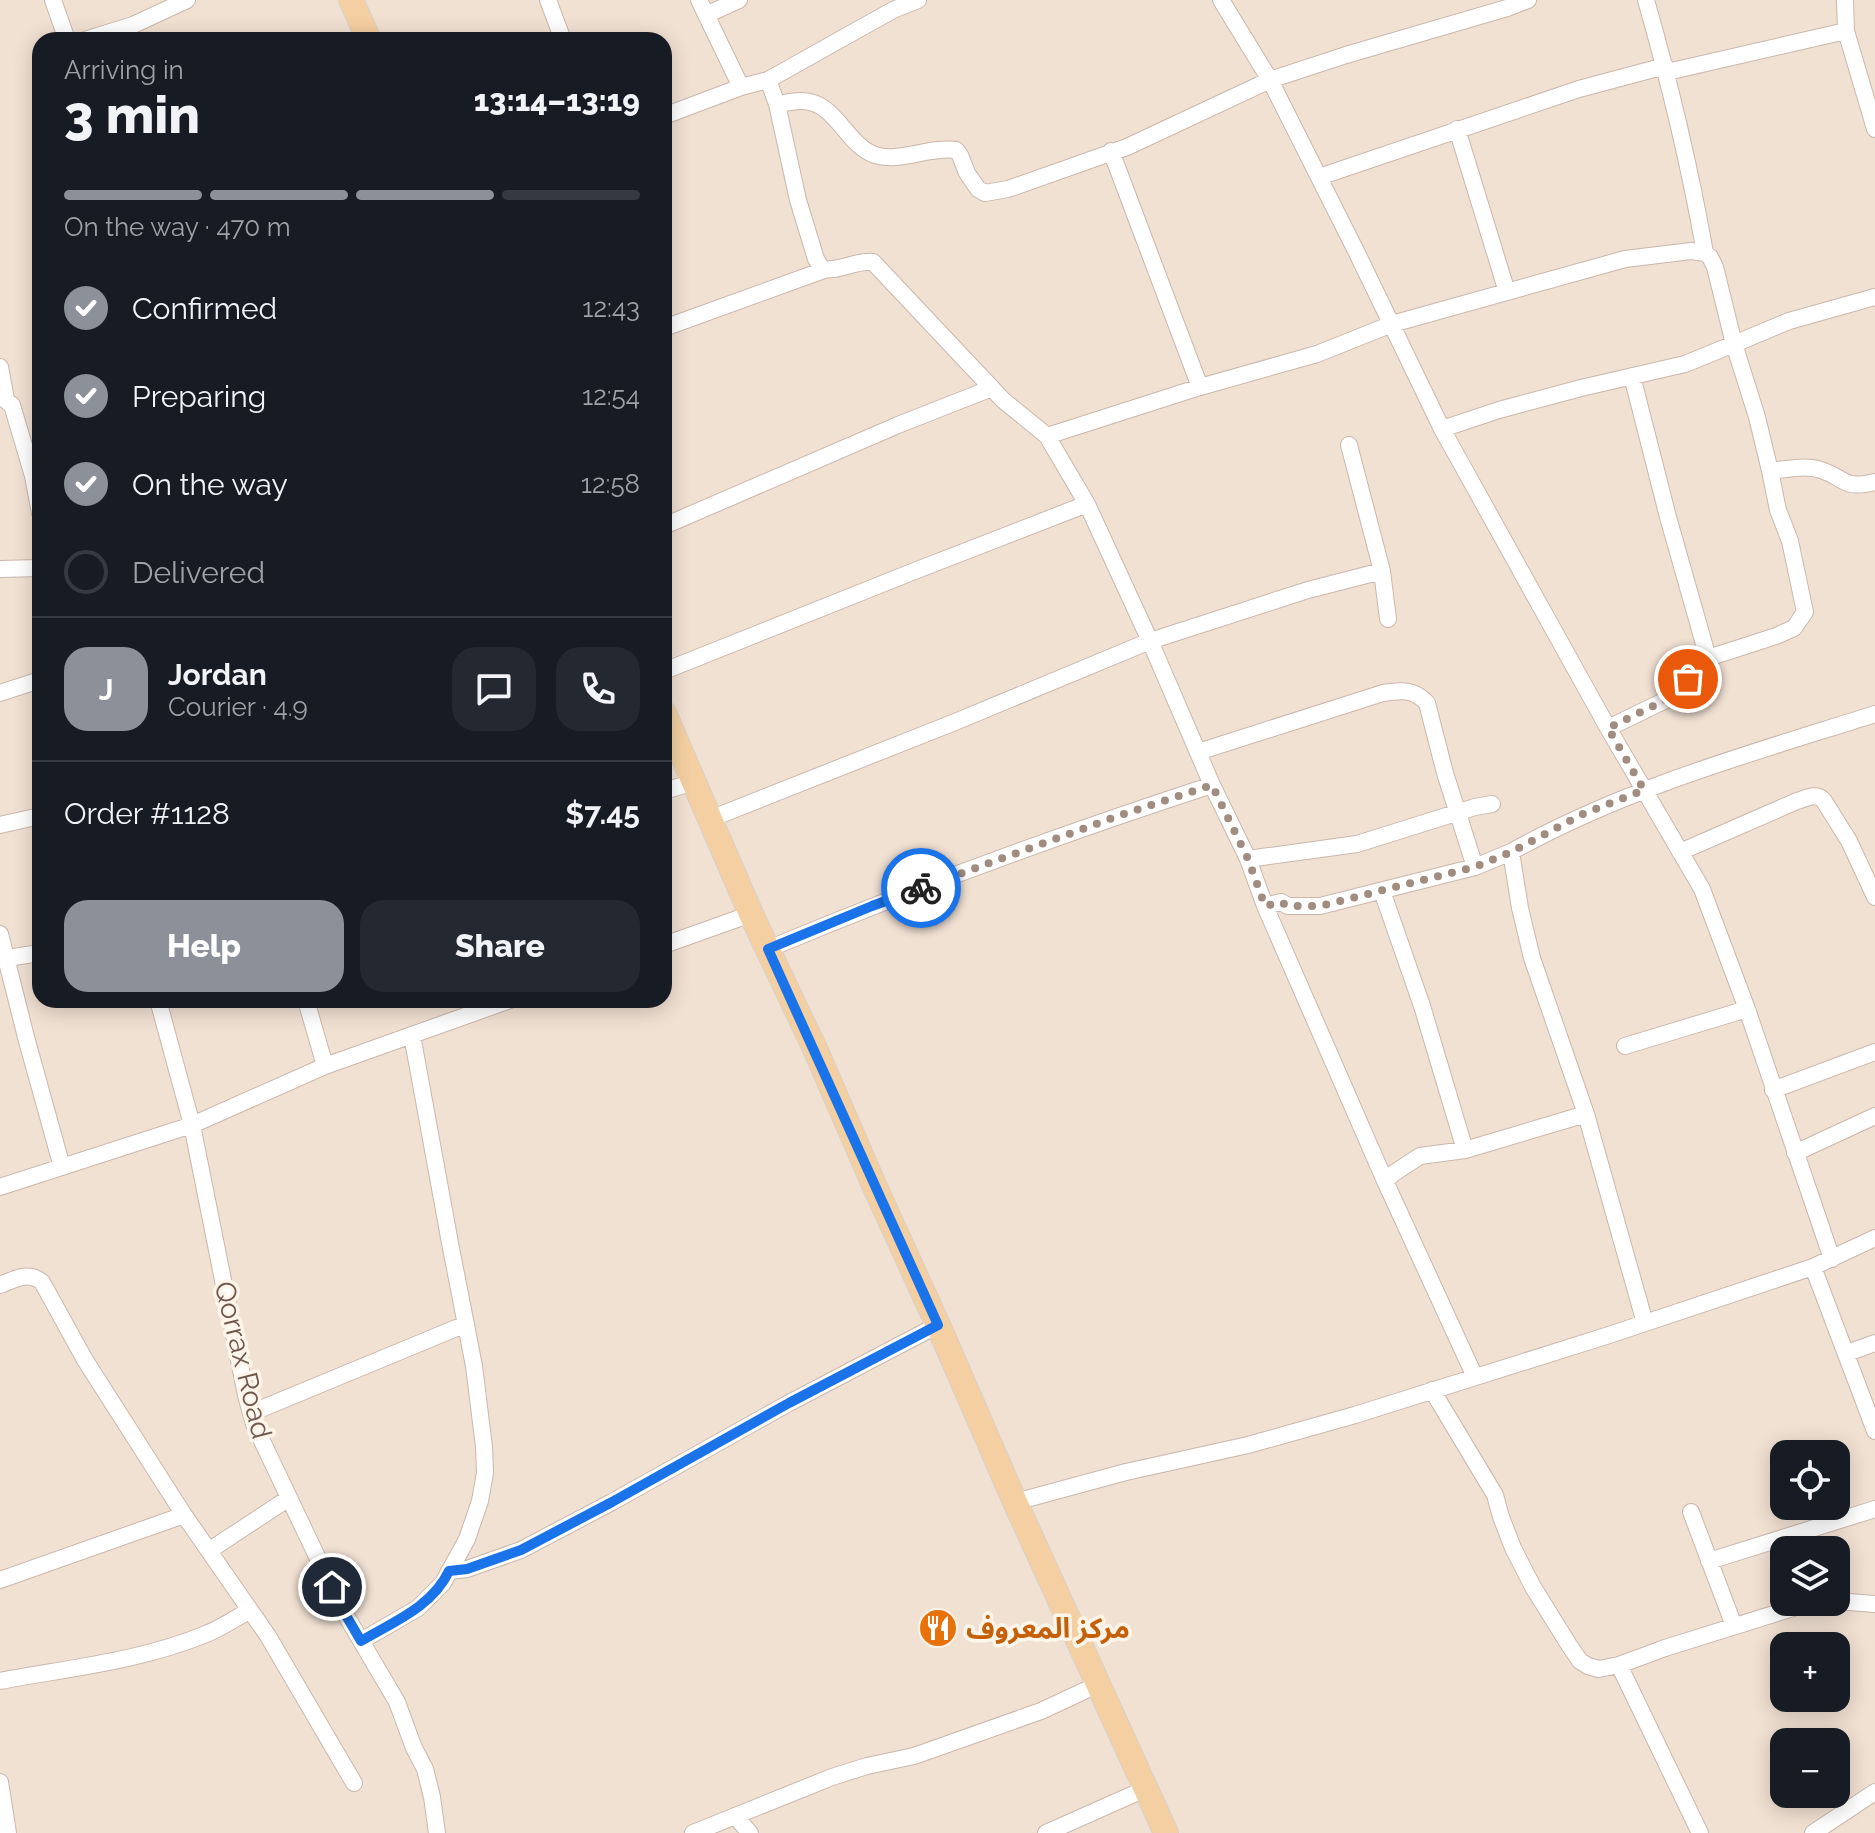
<!DOCTYPE html>
<html lang="en">
<head>
<meta charset="utf-8">
<style>
	body { margin:0; font-family:Raleway,"Noto Sans Arabic",sans-serif; background:#242831; color:#f1f3f6; height:100vh; display:flex; flex-direction:column; font-size:30px; white-space:nowrap }
	* { box-sizing:border-box; margin:0 }
	p { font-size:26px; color:#9ea1a6 }
	.icon { flex:none; width:44px; height:44px; fill:none; stroke:currentColor; stroke-width:2; stroke-linecap:round; stroke-linejoin:round }
	.map { position:relative; flex:1; overflow:hidden }
	.sheet { position:absolute; left:32px; top:32px; width:640px; height:976px; display:flex; flex-direction:column; background:#171b24; border-radius:24px; box-shadow:0 4px 20px #0003 }
	.sheet>* { flex:none }
	.buttons { position:absolute; left:1770px; top:1440px; display:grid; gap:16px }
	.buttons a { display:grid; place-items:center; width:80px; height:80px; border-radius:16px; background:#171b24; box-shadow:0 4px 20px #0003; font-size:40px }
	.pin { position:absolute; display:grid; place-items:center; width:68px; height:68px; color:#fff; margin:-34px; border:4px solid #fff; border-radius:50%; box-shadow:0 2px 8px #0007 }
	.courier { position:absolute; display:grid; place-items:center; width:80px; height:80px; margin:-40px; border:6px solid #1a73e8; border-radius:50%; background:#fff; color:#222; box-shadow:0 2px 10px #0007 }
	.summary em { font-style:normal; font-weight:800 }
	.summary div { display:flex; flex-direction:column-reverse }
	.summary { display:flex; align-items:center; justify-content:space-between; height:136px; padding:0 32px }
	h1 { font-size:52px; font-weight:800; line-height:60px }
	.bar { display:grid; grid-template-columns:repeat(4,1fr); gap:12px 8px; align-content:center; height:96px; padding:0 32px }
	.bar i { height:10px; border-radius:6px; background:#363941 }
	.bar .selected { background:#8c9099 }
	.bar p { grid-column:span 4 }
	.line { display:flex; align-items:center; gap:20px; padding:0 32px; border-top:2px solid #363941 }
	.line div { flex:1 }
	.round { display:grid; place-items:center; flex:none; width:84px; height:84px; border-radius:24px; background:#242831 }
	ol { padding:0 32px; list-style:none }
	li { display:flex; align-items:center; gap:24px; height:88px }
	li p { margin-inline-start:auto }
	li .icon { padding:8px; border-radius:50%; background:#8c9099; color:#fff; stroke-width:4 }
	li:last-child { color:#9ea1a6 }
	li i { width:44px; height:44px; border:4px solid #363941; border-radius:50% }
	.primary-button { display:flex; gap:16px; margin-top:auto; padding:16px 32px }
	.primary-button a { flex:1; height:92px; border-radius:24px; background:#8c9099; color:#fff; font-size:32px; font-weight:800; line-height:92px; text-align:center }
	.primary-button a+a { background:#242831; color:#f1f3f6 }
	.map>svg:first-child { display:block }
	.residential { fill:#f1e1d3; fill-rule:evenodd }
	.lines { fill:none; stroke-linecap:round; stroke-linejoin:round }
	.street-casing { stroke:#cab7ab; stroke-width:18 }
	.primary-casing { stroke:#d7d0cd; stroke-width:26 }
	.street { stroke:#fff; stroke-width:16 }
	.primary { stroke:#f4cfa1; stroke-width:24 }
	.done { stroke:#a08c81; stroke-width:8; stroke-dasharray:0 14.4 }
	.route { stroke:#1a73e8; stroke-width:10 }
	.labels { text-anchor:middle; dominant-baseline:central; stroke-width:7; stroke-linejoin:round; paint-order:stroke }
	.street-label { font-size:28px; fill:#70564c; stroke:#fdf4ea }
	.food-label { font-size:28px; font-weight:bold; fill:#c56008; stroke:#fdf4ea; text-anchor:start }
</style>
</head>
<body>
<div class="map">
<svg width="1875" height="1833" viewBox="0 0 1875 1833">
	<rect width="100%" height="100%" fill="#faf0e4"/>
	<path class="residential" d="M0,0H1875V1833H0ZM40,40H664V1000H40ZM1784,1454H1836V1506H1784ZM1784,1550H1836V1602H1784ZM1784,1646H1836V1698H1784ZM1784,1742H1836V1794H1784Z"/>
	<g class="lines">
		<defs>
			<path id="street" d="M53,0L67,40
				M548,0L563,40
				M699,0L741,87
				M1221,0L1270,80L1356,251L1442,429L1608,728L1702,889L1747,1009L1832,1259
				M1646,0C1670,84 1690,168 1705,253
				M706,15L739,0
				M1846,31L1875,129
				M85,40L133,25L187,0
				M1667,72L1846,31L1845,0
				M768,80L893,10L918,0
				M777,104L798,200L816,259L822,269C839,272 856,260 873,262L1003,400L1047,436
				M664,116L741,87L768,80L777,104C785,103 793,101 801,101C835,100 846,145 875,155C899,163 930,146 956,150L960,155L967,173L978,189L985,193L1008,189L1127,147L1270,80L1346,55L1507,8L1528,0
				M1457,129L1507,292
				M1111,151L1200,387
				M1319,177L1579,89L1665,66
				M664,328L824,270
				M0,367L6,399
				M1632,376L1668,517L1708,658
				M0,396L12,405L33,476L40,513
				M1442,429L1499,410L1581,388L1685,364L1734,344L1757,417L1770,471C1786,469 1806,465 1821,470C1846,478 1843,490 1875,482
				M1349,445L1382,571L1388,619
				M1087,504L1150,641L1212,785L1248,859L1265,906L1281,902L1288,906H1320L1475,867L1511,852
				M664,526L898,425L992,388
				M0,569L40,568
				M664,671L912,572L1087,504L1047,436L1200,387L1317,354L1392,324L1625,259L1691,251L1705,253L1710,257L1715,267L1734,344L1789,321L1875,297
				M0,693L40,680
				M1608,728L1668,699L1708,658L1776,636L1794,628L1805,612L1790,541L1778,510L1770,471
				M1198,752L1383,693C1402,690 1414,689 1427,703L1445,773L1475,867
				M664,791L694,782
				M710,819L955,722L1150,641L1308,590L1382,571
				M0,825L40,816
				M1680,852L1797,801C1807,798 1817,792 1824,801L1849,841L1875,897
				M1248,859L1357,844L1475,807L1492,804
				M1382,891L1422,1006L1465,1150
				M1265,906L1385,1181
				M0,934L27,1041L62,1167
				M664,945L751,914
				M768,949C914,888 1062,834 1212,785
				M0,956L7,958L40,953
				M158,1000L192,1125L246,1395L254,1424L341,1607L397,1702L414,1748L425,1769L432,1797L437,1833
				M306,1000L325,1066
				M1625,1046L1747,1009
				M1773,1090L1875,1052
				M1795,1153L1875,1116
				M0,1187L192,1125L325,1066L510,1000
				M1813,1267L1875,1431
				M0,1285C15,1279 28,1271 42,1282L85,1360L184,1515L268,1636L354,1783
				M1645,1323L1586,1114L1532,958L1520,908L1511,852C1625,788 1752,753 1875,714
				M1847,1353L1875,1343
				M1475,1377L1385,1181L1394,1173L1420,1156L1465,1150L1586,1114
				M1432,1390L1495,1495L1501,1517L1513,1548L1533,1587L1569,1645L1580,1661L1588,1666L1599,1669L1619,1665L1665,1648L1812,1602
				M251,1413L466,1324
				M1015,1502L1126,1472L1248,1445L1355,1415L1606,1336L1813,1267L1875,1238
				M1691,1512L1734,1626
				M210,1550L289,1498
				M1709,1561L1875,1509
				M449,1571L467,1569L521,1550L612,1502L789,1403L938,1325
				M0,1580L184,1515
				M1836,1601L1875,1604
				M361,1641L418,1608L443,1583L467,1539L480,1501L485,1473L484,1447L474,1366L450,1243L412,1035
				M1619,1665L1700,1833
				M0,1681C69,1668 141,1661 206,1634C221,1628 236,1618 250,1610
				M0,1782L8,1833
				M735,1816L750,1833
				M693,1833L832,1777L867,1766L914,1756L1041,1711L1099,1684
				M1046,1833L1145,1789
				M1813,1833L1875,1792"/>
			<path id="primary" d="M351,0L369,40
				M664,713L751,914L816,1051L874,1185L938,1325L1015,1502L1166,1833"/>
		</defs>
		<use href="#street" class="street-casing"/>
		<use href="#primary" class="primary-casing"/>
		<use href="#street" class="street"/>
		<use href="#primary" class="primary"/>
	</g>
	<g class="lines">
		<path class="done" d="M921,888L1118,816L1212,785L1248,859L1265,906L1281,902L1288,906H1320L1475,867L1511,852L1583,814L1644,790L1608,728L1668,699L1688,679"/>
		<path class="route" d="M332,1587L341,1607L361,1641C393,1622 432,1607 449,1571L467,1569L521,1550L612,1502L789,1403L938,1325L768,949L872,906L921,888"/>
	</g>
	<defs>
		<symbol id="restaurant-disc" viewBox="-11 -11 22 22"><circle r="9.5" fill="#e8710a" stroke="#fdf4ea"/><path d="M-5-6h1v4h1v-4h1v4h1v-4h1v5L-1.5 .5V6h-2V.5L-5-1ZM5-6V6H3V1.5H1.5Q1.5-4 5-6Z" fill="#fff"/></symbol>
	</defs>
	<g fill-rule="evenodd">
		<use href="#restaurant-disc" x="916" y="1606" width="44" height="44"/>
	</g>
	<g class="labels">
		<g class="street-label">
			<text transform="translate(243 1360) rotate(76)">Qorrax Road</text>
		</g>
		<g class="food-label">
			<text x="966" y="1628">مركز المعروف</text>
		</g>
	</g>
</svg>
<div class="buttons">
<a><svg class="icon" aria-label="locate" viewBox="0 0 24 24"><circle cx="12" cy="12" r="6"/><path d="M12 2v4M12 18v4M2 12h4M18 12h4"/></svg></a>
<a><svg class="icon" aria-label="layers" viewBox="0 0 24 24"><path d="M12 4l9 5-9 5-9-5zM3 14l9 5 9-5"/></svg></a>
<a>+</a>
<a>−</a>
</div>
<div class="pin" style="left:1688px;top:679px;background:#ea580c"><svg class="icon" aria-label="bag" viewBox="0 0 24 24"><path d="M5 8h14l-1 12H6zM9 8a3 3 0 0 1 6 0"/></svg></div>
<div class="pin" style="left:332px;top:1587px;background:#1f2937"><svg class="icon" aria-label="home" viewBox="0 0 24 24"><path d="M3 11l9-7 9 7M6 9v11h12V9"/></svg></div>
<div class="courier" style="left:921px;top:888px"><svg class="icon" aria-label="bike" viewBox="0 0 24 24"><circle cx="6" cy="16" r="4"/><circle cx="18" cy="16" r="4"/><path d="M6 16l4-8h5l3 8M10 8l3 8H6M13 5h3"/></svg></div>
<section class="sheet">
<div class="summary"><div><h1>3 min</h1><p>Arriving in</p></div><em>13:14–13:19</em></div>
<div class="bar"><i class="selected"></i><i class="selected"></i><i class="selected"></i><i></i><p>On the way · 470 m</p></div>
<ol>
<li><svg class="icon" aria-label="check" viewBox="0 0 24 24"><path d="M5 12l5 5 9-10"/></svg>Confirmed<p>12:43</p></li>
<li><svg class="icon" aria-label="check" viewBox="0 0 24 24"><path d="M5 12l5 5 9-10"/></svg>Preparing<p>12:54</p></li>
<li><svg class="icon" aria-label="check" viewBox="0 0 24 24"><path d="M5 12l5 5 9-10"/></svg>On the way<p>12:58</p></li>
<li><i></i>Delivered</li>
</ol>
<div class="line" style="height:144px"><b class="round" style="background:#8c9099;color:#fff">J</b><div><b>Jordan</b><p>Courier · 4.9</p></div><a class="round"><svg class="icon" aria-label="chat" viewBox="0 0 24 24"><path d="M4 5h16v11H9l-5 4z"/></svg></a><a class="round"><svg class="icon" aria-label="phone" viewBox="0 0 24 24"><path d="M5 4h4l2 5-3 2q2 4 5 5l2-3 5 2v4C11 20 4 13 5 4z"/></svg></a></div>
<div class="line" style="height:104px"><div>Order #1128</div><b>$7.45</b></div>
<div class="primary-button"><a>Help</a><a>Share</a></div>
</section>
</div>
</body>
</html>
